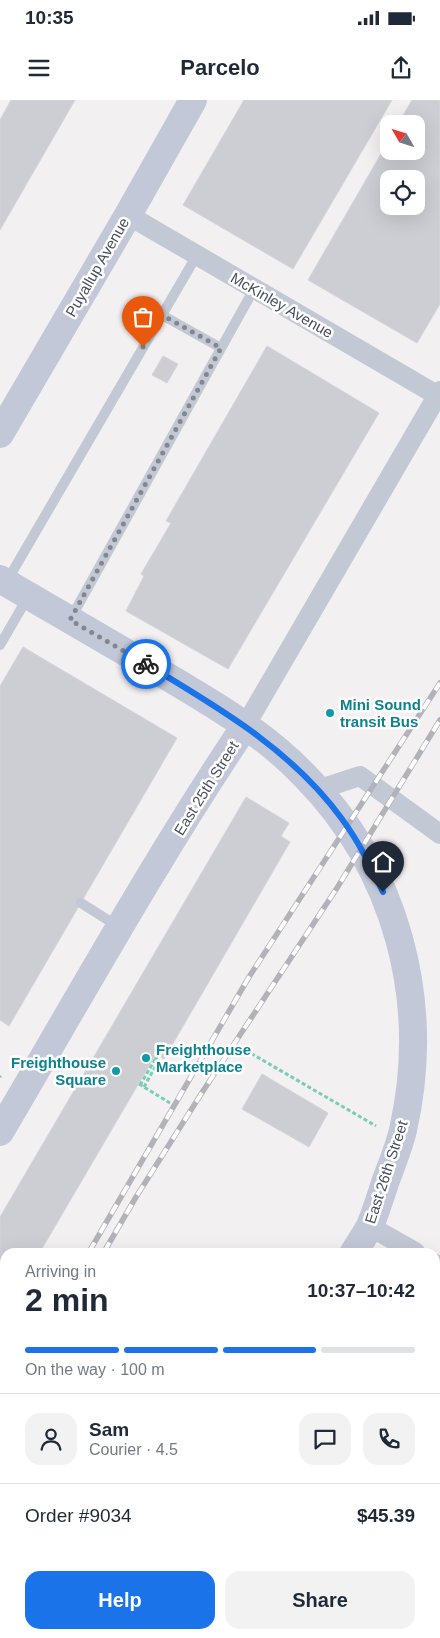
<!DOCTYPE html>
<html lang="en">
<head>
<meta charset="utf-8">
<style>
	body { margin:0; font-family:Arial,sans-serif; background:#f2f2f3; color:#1f2937; height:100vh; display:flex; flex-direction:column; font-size:19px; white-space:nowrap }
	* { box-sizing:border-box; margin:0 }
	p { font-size:16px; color:#747a83 }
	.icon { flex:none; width:28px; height:28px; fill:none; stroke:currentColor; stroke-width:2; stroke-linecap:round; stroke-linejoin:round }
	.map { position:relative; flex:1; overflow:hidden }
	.sheet { position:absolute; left:0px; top:1148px; width:440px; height:391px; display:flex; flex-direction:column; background:#fff; border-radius:15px 15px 0 0; box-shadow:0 5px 20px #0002 }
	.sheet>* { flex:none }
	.needle { width:32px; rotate:309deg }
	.fabs { position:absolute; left:380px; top:15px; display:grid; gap:10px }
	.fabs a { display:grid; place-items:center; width:45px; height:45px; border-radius:10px; background:#fff; box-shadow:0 5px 20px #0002; font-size:25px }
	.pin { position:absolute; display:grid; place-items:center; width:42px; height:42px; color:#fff; margin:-51px -21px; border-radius:50% 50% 50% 0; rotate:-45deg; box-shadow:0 0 5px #0007 }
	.pin .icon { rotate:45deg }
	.courier { position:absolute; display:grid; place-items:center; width:50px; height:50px; margin:-25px; border:4px solid #1a73e8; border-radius:50%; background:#fff; color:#222; box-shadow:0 1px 6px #0007 }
	.headline em { font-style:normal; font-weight:700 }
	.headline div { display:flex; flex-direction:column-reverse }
	.headline { display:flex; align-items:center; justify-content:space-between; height:85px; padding:0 25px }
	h1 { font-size:32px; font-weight:700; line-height:38px }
	.bar { display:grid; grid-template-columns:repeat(4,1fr); gap:8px 5px; align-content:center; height:60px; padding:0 25px }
	.bar i { height:6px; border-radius:4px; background:#e0e1e3 }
	.bar .selected { background:#1a73e8 }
	.bar p { grid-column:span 4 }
	.line { display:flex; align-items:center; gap:12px; padding:0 25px; border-top:1px solid #e0e1e3 }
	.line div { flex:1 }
	.round { display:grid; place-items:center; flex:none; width:52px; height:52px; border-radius:15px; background:#f2f2f3 }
	.action { display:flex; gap:10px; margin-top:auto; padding:10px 25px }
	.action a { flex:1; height:58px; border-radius:15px; background:#1a73e8; color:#fff; font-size:20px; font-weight:700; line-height:58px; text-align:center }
	.action a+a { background:#f2f2f3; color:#1f2937 }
	.status { display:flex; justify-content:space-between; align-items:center; height:35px; padding:0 25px; background:#fff; direction:ltr }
	.status svg { height:14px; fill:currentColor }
	header { display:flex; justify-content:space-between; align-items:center; height:65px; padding:0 25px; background:#fff; font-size:22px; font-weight:700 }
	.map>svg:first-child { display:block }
	.building { fill:#cdced4; stroke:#d4d4db; fill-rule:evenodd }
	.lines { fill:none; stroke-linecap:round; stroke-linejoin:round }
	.path { stroke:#77cdb5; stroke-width:3; stroke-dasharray:4 2.5; stroke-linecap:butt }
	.lane { stroke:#c3c9d4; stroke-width:10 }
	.street { stroke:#c3c9d4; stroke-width:20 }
	.secondary { stroke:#c3c8d8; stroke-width:28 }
	.rail-casing { stroke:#b2b3ba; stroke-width:5.5 }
	.rail { stroke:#fff; stroke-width:4; stroke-dasharray:11; stroke-linecap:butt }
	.done { stroke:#848790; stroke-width:5; stroke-dasharray:0 9 }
	.route { stroke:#1a73e8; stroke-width:6 }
	.culture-dot { fill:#0f9aa8; stroke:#fff; stroke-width:2 }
	.labels { text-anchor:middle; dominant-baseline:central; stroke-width:5; stroke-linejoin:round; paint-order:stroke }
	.street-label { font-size:15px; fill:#484e5d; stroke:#fff }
	.culture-label { font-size:15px; font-weight:bold; fill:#0d838f; stroke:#fff; text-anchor:start }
</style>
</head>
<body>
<div class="status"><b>10:35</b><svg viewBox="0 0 49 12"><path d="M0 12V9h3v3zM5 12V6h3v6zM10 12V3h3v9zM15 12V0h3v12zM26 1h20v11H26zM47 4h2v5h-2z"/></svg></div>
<header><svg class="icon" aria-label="menu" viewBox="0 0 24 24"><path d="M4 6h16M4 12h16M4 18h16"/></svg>Parcelo<svg class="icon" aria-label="share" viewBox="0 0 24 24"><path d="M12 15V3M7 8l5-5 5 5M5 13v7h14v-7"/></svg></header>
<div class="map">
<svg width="440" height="1538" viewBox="0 0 440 1538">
	<rect width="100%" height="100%" fill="#f2f0f0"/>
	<path class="building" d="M11,0H75L0,130V20Z
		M244,0H392L293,169L183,105Z
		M412,0H440V204L417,243L308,180L389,40V51H416V24H398ZM389,79H416V106H389Z
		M267,246L379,313L228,569L126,511L144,476L141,474L171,423L166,421Z
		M163,256L178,264L167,283L152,275Z
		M23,547L177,638L9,926L0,920V586Z
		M246,697L289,723L281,736L290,742L164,959L156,954L40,1152H5V1212L0,1221V1117Z
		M262,974L328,1013L309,1047L242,1009Z
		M435,1347L440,1350V1356L435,1364Z"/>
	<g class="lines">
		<path class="path" d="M240,947L376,1026
			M0,977L1,976
			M139,984L170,1003
			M140,985L156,958
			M144,987L159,960L155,957"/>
		<path class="lane" d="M162,215L221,248
			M7,481L197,155
			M71,518L254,189
			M0,545L28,497
			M81,803L119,827
			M303,1534L304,1538"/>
		<path class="street" d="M128,115L437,295
			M245,626L440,291
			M317,690L360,676L440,734
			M369,1126L415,1152
			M435,1164L440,1167"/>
		<path class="secondary" d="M0,334L128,115L193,0
			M0,479C52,509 104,540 156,570C207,600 263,632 304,675C397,769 432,901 403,1030C399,1047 392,1064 386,1080C381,1095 376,1111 370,1126C365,1135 359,1144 354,1152
			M0,1032C80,896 157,757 245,626
			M127,1538L129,1534"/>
		<defs>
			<path id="rail" d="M89,1152L249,877L440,583
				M104,1152L136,1097L203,991L337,788L440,620
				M0,1303L5,1295
				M0,1331L5,1323"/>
		</defs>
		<use href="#rail" class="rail-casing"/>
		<use href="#rail" class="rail"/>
	</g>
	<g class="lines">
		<path class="done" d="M143,247L162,215L221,248L70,520L146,564"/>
		<path class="route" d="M146,564C219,608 291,649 342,719C359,742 371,767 383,792"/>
	</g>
	<g class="culture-dot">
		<circle cx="330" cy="613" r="5"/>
		<circle cx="146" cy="958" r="5"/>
		<circle cx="116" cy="971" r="5"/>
	</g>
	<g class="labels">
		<g class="street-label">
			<text transform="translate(97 167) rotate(-60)">Puyallup Avenue</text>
			<text transform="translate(282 205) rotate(30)">McKinley Avenue</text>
			<text transform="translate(206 688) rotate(-58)">East 25th Street</text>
			<text transform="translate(386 1072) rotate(-72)">East 26th Street</text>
		</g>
		<g class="culture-label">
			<text x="340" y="604">Mini Sound<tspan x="340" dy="17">transit Bus</tspan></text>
			<text x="156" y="949">Freighthouse<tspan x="156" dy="17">Marketplace</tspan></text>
			<text x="106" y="962" text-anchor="end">Freighthouse<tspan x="106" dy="17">Square</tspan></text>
		</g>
	</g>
</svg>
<div class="fabs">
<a><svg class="needle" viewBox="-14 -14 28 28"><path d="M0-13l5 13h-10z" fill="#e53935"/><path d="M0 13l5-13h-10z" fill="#747a83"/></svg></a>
<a><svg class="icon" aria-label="locate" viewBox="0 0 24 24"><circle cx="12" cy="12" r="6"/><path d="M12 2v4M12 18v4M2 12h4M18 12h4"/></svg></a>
</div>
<div class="pin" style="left:143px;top:247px;background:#ea580c"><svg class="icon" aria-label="bag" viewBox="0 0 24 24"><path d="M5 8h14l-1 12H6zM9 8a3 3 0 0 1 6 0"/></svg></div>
<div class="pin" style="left:383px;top:792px;background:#1f2937"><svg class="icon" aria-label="home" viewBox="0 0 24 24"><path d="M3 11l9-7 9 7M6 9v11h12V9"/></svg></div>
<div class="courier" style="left:146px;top:564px"><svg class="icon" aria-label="bike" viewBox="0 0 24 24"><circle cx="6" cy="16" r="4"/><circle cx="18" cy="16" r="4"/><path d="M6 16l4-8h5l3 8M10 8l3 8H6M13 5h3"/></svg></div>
<section class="sheet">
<div class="headline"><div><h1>2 min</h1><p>Arriving in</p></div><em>10:37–10:42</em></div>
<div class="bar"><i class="selected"></i><i class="selected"></i><i class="selected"></i><i></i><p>On the way · 100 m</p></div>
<div class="line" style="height:90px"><a class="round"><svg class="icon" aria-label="person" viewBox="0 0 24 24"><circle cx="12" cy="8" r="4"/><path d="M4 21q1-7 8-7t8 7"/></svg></a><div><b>Sam</b><p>Courier · 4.5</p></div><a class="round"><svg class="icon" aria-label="chat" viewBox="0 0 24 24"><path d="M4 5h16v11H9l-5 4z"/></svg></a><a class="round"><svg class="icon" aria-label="phone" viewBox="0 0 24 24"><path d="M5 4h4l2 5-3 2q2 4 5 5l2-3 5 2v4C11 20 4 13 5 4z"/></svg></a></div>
<div class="line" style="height:65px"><div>Order #9034</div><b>$45.39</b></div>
<div class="action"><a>Help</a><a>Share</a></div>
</section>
</div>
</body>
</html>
